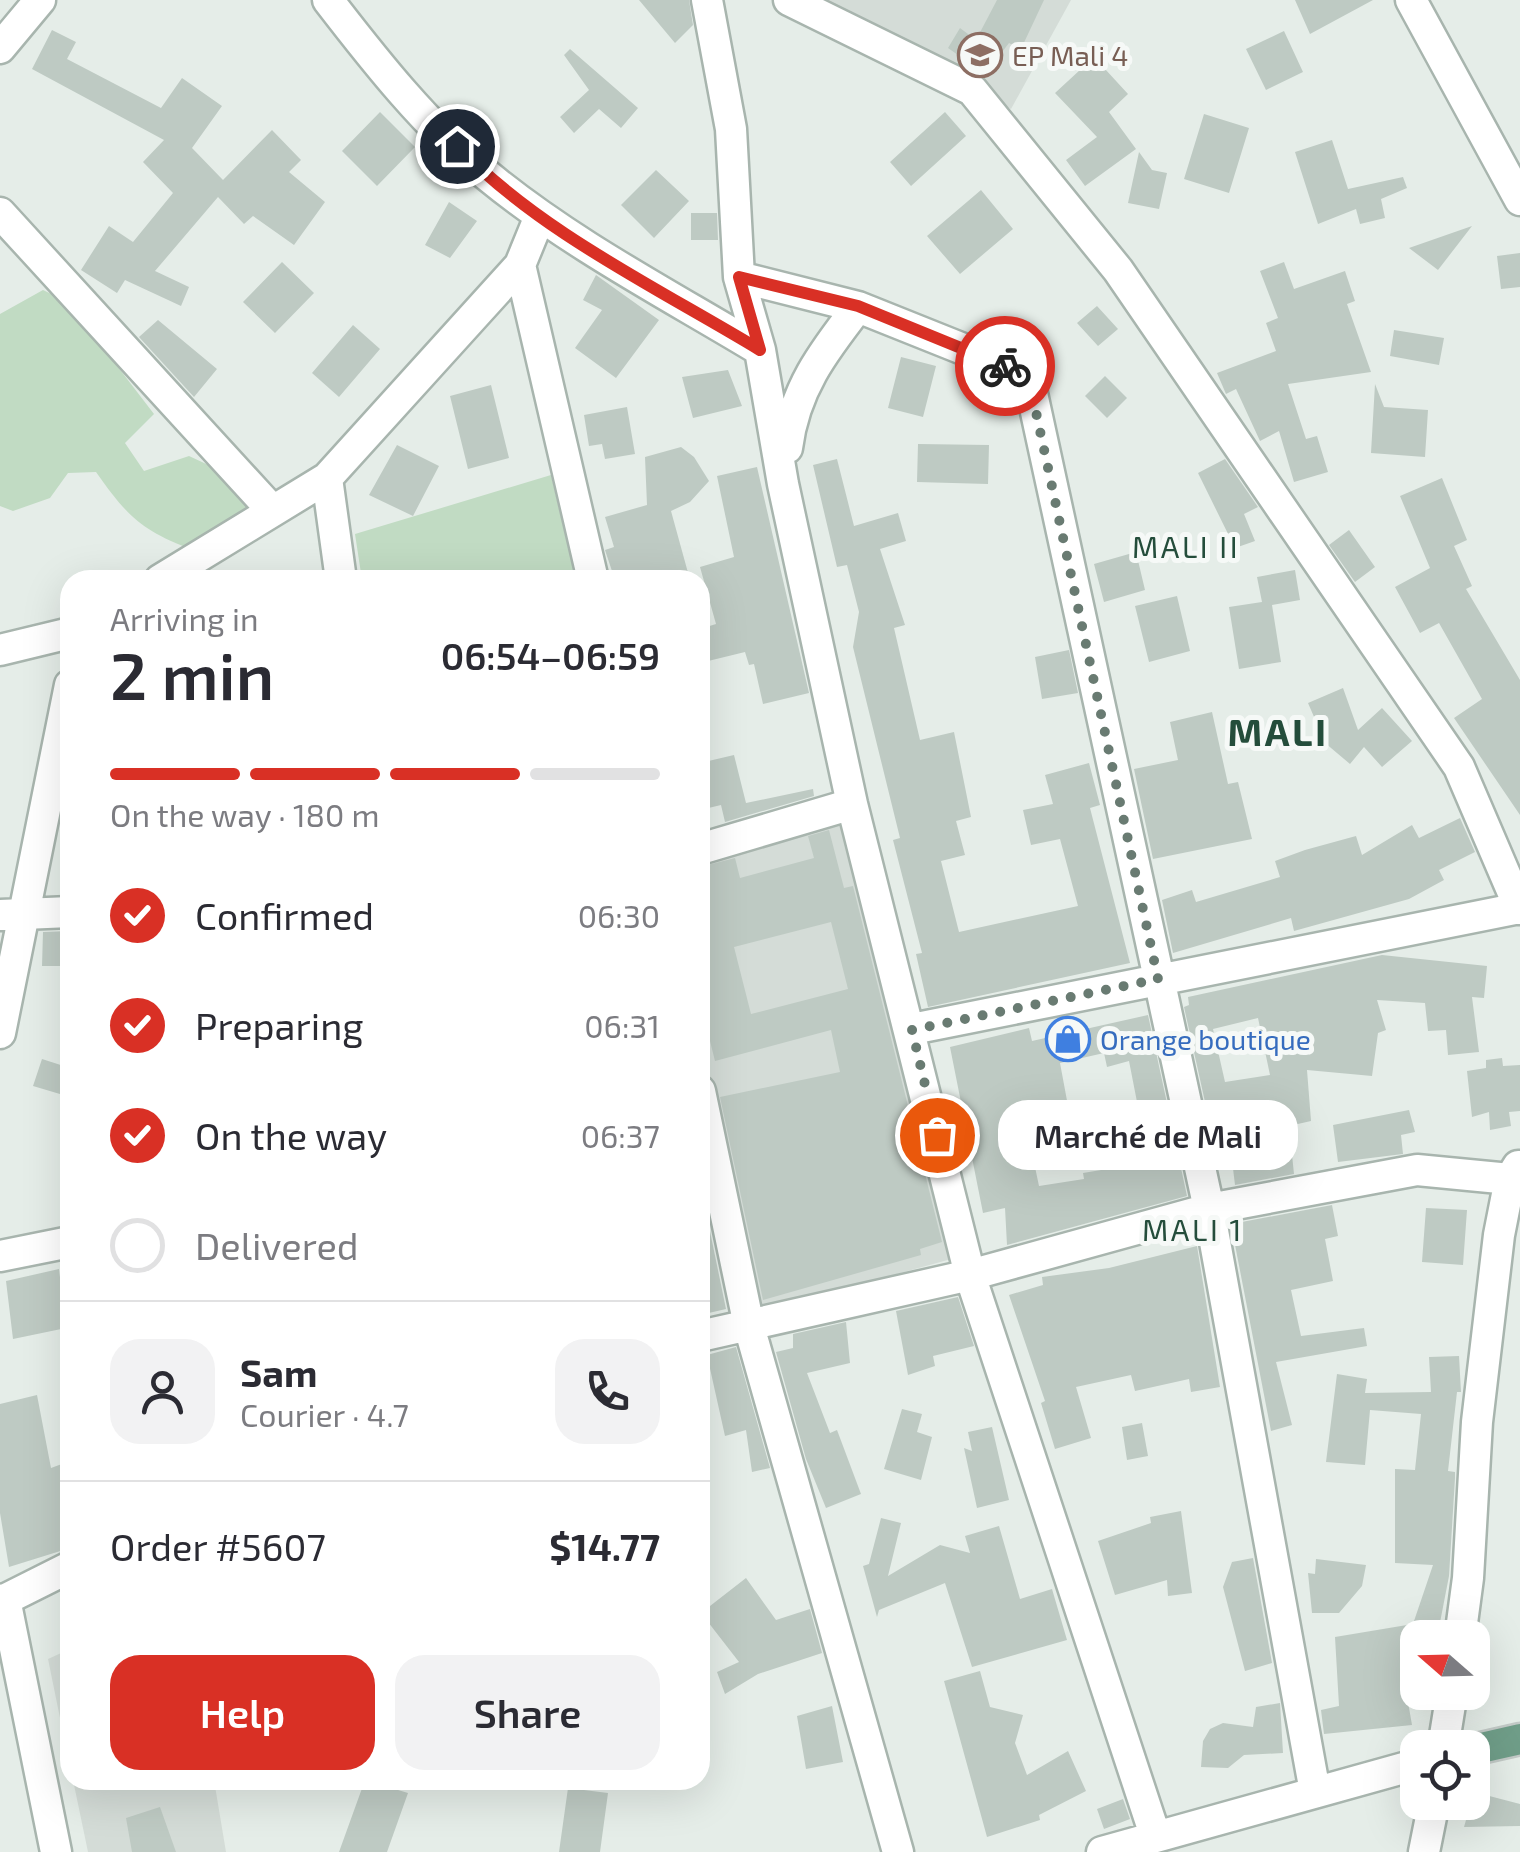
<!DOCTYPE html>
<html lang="en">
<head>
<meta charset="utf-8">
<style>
	body { margin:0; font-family:"Exo 2",sans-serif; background:#f2f2f3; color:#2b2b33; height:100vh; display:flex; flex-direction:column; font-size:38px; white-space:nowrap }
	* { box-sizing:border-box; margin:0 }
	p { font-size:32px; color:#7c7c81 }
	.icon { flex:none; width:55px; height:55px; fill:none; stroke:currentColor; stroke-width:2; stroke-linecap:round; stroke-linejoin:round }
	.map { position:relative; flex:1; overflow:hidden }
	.sheet { position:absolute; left:60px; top:570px; width:650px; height:1220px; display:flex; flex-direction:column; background:#fff; border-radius:30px; box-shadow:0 10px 40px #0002 }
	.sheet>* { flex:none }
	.needle { width:65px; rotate:290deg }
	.controls { position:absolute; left:1400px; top:1620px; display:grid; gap:20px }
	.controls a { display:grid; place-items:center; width:90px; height:90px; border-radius:20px; background:#fff; box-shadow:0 10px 40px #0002; font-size:50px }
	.pin { position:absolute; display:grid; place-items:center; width:85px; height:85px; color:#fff; margin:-42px; border:5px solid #fff; border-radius:50%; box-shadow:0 2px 10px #0007 }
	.courier { position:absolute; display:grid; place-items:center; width:100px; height:100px; margin:-50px; border:8px solid #d93025; border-radius:50%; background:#fff; color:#222; box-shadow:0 2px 12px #0007 }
	.bubble { position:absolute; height:70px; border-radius:30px; background:#fff; box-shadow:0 10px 40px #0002; font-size:32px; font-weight:600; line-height:70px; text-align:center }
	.head em { font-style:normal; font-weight:600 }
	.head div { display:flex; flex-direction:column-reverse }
	.head { display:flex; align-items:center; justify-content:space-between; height:170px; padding:0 50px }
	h1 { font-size:65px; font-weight:600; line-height:75px }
	.bar { display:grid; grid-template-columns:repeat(4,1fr); gap:15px 10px; align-content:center; height:120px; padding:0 50px }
	.bar i { height:12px; border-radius:8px; background:#e1e1e2 }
	.bar .current { background:#d93025 }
	.bar p { grid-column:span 4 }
	.line { display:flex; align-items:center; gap:25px; padding:0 50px; border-top:2px solid #e1e1e2 }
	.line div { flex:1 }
	.round { display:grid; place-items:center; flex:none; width:105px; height:105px; border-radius:30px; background:#f2f2f3 }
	ol { padding:0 50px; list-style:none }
	li { display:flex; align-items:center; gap:30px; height:110px }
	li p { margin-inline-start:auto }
	li .icon { padding:10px; border-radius:50%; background:#d93025; color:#fff; stroke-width:4 }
	li:last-child { color:#7c7c81 }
	li i { width:55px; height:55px; border:5px solid #e1e1e2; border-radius:50% }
	.primary-button { display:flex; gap:20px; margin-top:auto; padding:20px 50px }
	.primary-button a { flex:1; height:115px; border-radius:30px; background:#d93025; color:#fff; font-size:40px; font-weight:600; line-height:115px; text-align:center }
	.primary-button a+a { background:#f2f2f3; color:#2b2b33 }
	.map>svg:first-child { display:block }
	.built { fill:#d4dcd7 }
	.green { fill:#c1dbc3 }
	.building { fill:#becac3; fill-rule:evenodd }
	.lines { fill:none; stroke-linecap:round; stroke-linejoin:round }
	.minor-casing { stroke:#a8b5ae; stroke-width:35 }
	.tertiary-casing { stroke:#a8b5ae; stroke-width:35 }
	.primary-casing { stroke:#c2c9c6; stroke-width:35 }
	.minor { stroke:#fff; stroke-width:30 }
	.tertiary { stroke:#fff; stroke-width:30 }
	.primary { stroke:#6f9d88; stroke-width:30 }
	.done { stroke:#697b72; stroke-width:10; stroke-dasharray:0 18 }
	.route { stroke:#d93025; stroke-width:12 }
	.labels { text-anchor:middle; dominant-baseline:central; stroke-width:10; stroke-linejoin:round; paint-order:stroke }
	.education-label { font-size:28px; fill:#785e54; stroke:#f6f9f7; text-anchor:start }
	.shop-label { font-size:28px; fill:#366cbe; stroke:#f6f9f7; text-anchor:start }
	.neighbourhood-label { font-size:30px; letter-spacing:2.5px; fill:#244d3b; stroke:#f6f9f7 }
	.district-label { font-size:38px; font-weight:bold; letter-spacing:2.5px; fill:#244d3b; stroke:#f6f9f7 }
</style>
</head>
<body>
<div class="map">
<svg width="1520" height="1852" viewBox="0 0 1520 1852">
	<rect width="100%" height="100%" fill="#e5ede8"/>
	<path class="built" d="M828,0H1071L1011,109Z
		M841,822L955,1258L758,1312L700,1031V859Z
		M70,1649V1767L48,1659Z
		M73,1780H214L226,1852H88Z"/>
	<path class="green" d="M43,290L68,302L154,414L125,443L144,471L189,456L217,469L254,504L193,550C142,531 127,516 96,472L68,473L50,498L13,511L0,506V314Z
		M551,475L576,580H362L355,534Z"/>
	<path class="building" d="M639,0H689L693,25L675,43Z
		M997,0H1044L1021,49L1009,43L985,74L948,48L960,28L976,40Z
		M1295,0H1373L1310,34Z
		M52,30L76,42L67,59L161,108L182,78L222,106L192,148L223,180L272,130L301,160L289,172L325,202L294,245L253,216L244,224L218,197L155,271L189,287L181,306L125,280L117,293L81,270L109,226L133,242L173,193L143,162L164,140L32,69Z
		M1284,31L1303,72L1266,90L1246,49Z
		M570,49L638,108L621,128L599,109L574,133L560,117L589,90L564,55Z
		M1094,57L1128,94L1109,112L1136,149L1085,186L1066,160L1097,137L1055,93Z
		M380,112L415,147L377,186L342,151Z
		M945,112L966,136L911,186L890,162Z
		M1204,114L1249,128L1229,193L1184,179Z
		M1332,140L1348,189L1403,177L1407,188L1381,199L1385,218L1360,224L1356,209L1318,224L1295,152Z
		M1139,152L1152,170L1167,173L1159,209L1128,203Z
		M656,170L689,201L654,238L621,205Z
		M981,190L1013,229L960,274L927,236Z
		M449,202L477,221L450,258L425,245Z
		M691,213H717L718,240H691Z
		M1472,226L1438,270L1409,248Z
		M1520,253V287L1501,289L1497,256Z
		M282,262L314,293L275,333L243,302Z
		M1284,262L1294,289L1345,271L1355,301L1347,304L1371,372L1288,384L1306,439L1317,436L1328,472L1294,482L1279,431L1260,441L1236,389L1226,394L1217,373L1276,351L1266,323L1278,318L1260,271Z
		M596,275L659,320L616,378L575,348L602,310L583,300Z
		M1097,306L1118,329L1098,346L1077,323Z
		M158,320L217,369L194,397L139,337Z
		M353,325L380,349L339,397L312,373Z
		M1394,330L1444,338L1439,365L1390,356Z
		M901,357L936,366L923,417L888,408Z
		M728,370L742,406L693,418L682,377Z
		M1105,376L1127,398L1107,418L1085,396Z
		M1375,384L1384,407L1428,410L1425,457L1371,453Z
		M491,385L509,458L468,469L450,396Z
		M627,407L635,454L605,459L602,444L589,446L584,415Z
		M918,444L989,445L988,484L917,482Z
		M397,445L439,466L413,516L369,495Z
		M681,447L694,457L709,481L690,502L671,511L690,580H615L605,550L614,547L605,517L647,505L645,457Z
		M837,459L854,526L898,513L906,541L880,549L905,625L894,628L920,740L954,732L971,817L956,821L965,855L941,861L959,932L1078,906L1060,839L1031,845L1023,810L1053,804L1045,775L1089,763L1100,805L1090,808L1130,963L928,1007L916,954L922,953L893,840L900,838L853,647L859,612L847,565L837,567L813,465Z
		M1225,459L1258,507L1244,514L1255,541L1235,548L1198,473Z
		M757,467L809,693L763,704L754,664L749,665L745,652L700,663V629L716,624L700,567L734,557L717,476Z
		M1442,478L1467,540L1454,546L1472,586L1466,589L1520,680V815L1454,718L1482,699L1439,623L1420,633L1395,587L1430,568L1400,496Z
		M1349,530L1375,567L1355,582L1329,545Z
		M1136,552L1145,590L1104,602L1094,564Z
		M1295,570L1300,600L1272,605L1281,662L1239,669L1229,607L1262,602L1257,577Z
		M1177,596L1190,651L1149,662L1135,606Z
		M1069,650L1078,693L1042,699L1035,657Z
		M1343,688L1358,730L1382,708L1412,741L1382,767L1364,747L1350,764L1318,737L1321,733L1308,703Z
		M1212,712L1228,784L1238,782L1252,839L1153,859L1134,769L1178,760L1170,722Z
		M734,755L746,803L813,789L814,796L725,822L721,805L700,810V763Z
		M1460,818L1475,852L1439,870L1444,880L1409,899L1294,931L1291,918L1173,953L1162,900L1192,890L1196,902L1280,877L1275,861L1305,850L1356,836L1362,855L1412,825L1419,838Z
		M829,830L844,888L853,886L942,1242L920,1249L921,1255L763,1300L720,1097L840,1072L831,1030L715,1061L700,1001V867L735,858L740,878L814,858L808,836ZM831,922L848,989L751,1014L734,947Z
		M70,931V966H42L43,932Z
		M1382,955L1487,966L1484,998L1472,997L1479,1052L1448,1055L1446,1030L1428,1031L1425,1003L1377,1000L1386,1030L1378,1033L1372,1076L1307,1070L1311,1121L1289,1126L1294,1174L1235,1185L1231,1152L1217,1156L1184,1007L1189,1005L1188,997ZM1258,1018L1270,1075L1225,1082L1213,1029Z
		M1148,1015L1187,1196L1007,1245L1005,1208L983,1213L950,1047L1029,1028L1032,1041ZM1104,1053L1107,1067L1129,1061L1138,1107L1090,1120L1101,1170L1083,1173L1084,1179L1039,1186L1028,1134L1071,1122L1060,1063Z
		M1502,1058L1503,1066L1520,1065V1111L1509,1112L1511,1126L1490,1130L1489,1112L1472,1117L1467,1071L1486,1068V1060Z
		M42,1059L70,1068V1097L33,1086Z
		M1409,1110L1415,1132L1401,1135L1403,1154L1338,1162L1333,1125Z
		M700,1183L726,1309L700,1315Z
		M1332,1205L1338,1236L1325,1239L1333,1281L1291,1290L1301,1336L1364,1328L1367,1346L1276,1362L1292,1425L1271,1431L1231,1224Z
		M1426,1208L1467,1210L1463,1265L1422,1262Z
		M1197,1246L1220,1387L1191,1392L1189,1379L1135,1391L1131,1375L1076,1387L1091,1438L1055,1449L1041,1403L1045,1401L1009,1295L1043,1285L1042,1277L1109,1268Z
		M59,1269L66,1328L13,1339L6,1281Z
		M958,1297L974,1346L933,1356L935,1366L908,1375L896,1311Z
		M846,1322L850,1363L807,1373L830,1433L837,1430L861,1494L826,1508L806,1459L776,1352L793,1348V1334Z
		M736,1347L770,1468L752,1472L746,1430L725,1436L707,1355Z
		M1459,1356L1461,1392H1457L1448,1471L1455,1472V1478L1449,1576L1437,1638H1418V1703L1408,1702L1412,1725L1324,1734L1321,1710L1339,1706L1335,1637L1413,1624L1433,1565L1395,1563V1469L1415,1470L1421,1414L1370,1410L1365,1465L1326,1462L1337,1374L1367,1379L1365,1393L1431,1392L1429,1357Z
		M37,1395L51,1468L70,1461V1548L9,1567L0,1513V1404Z
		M902,1409L922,1414L917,1432L932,1437L921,1480L884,1469Z
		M1142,1423L1148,1456L1127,1460L1122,1427Z
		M992,1427L1009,1500L977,1508L964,1448L972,1451L968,1432Z
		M1181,1511L1192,1593L1168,1596L1167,1580L1115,1595L1098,1541L1151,1523L1150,1517Z
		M881,1518L901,1523L888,1576L940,1545L970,1553L965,1536L999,1526L1020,1599L1052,1589L1067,1640L972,1667L945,1583L879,1610L877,1617L863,1566L869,1564Z
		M1253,1558L1272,1663L1245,1671L1223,1587L1232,1562Z
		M1316,1559L1366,1565L1362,1586L1339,1613H1312L1308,1573L1315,1574Z
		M746,1578L776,1620L810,1609L822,1653L758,1674L725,1694L717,1672L739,1662L701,1613Z
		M980,1671L990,1707L1023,1715L1015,1743L1027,1775L1068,1751L1086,1791L1039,1815L1040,1820L987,1837L944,1681Z
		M1280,1703L1283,1753L1244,1755L1228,1768L1201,1767L1203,1741L1210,1729L1223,1723L1253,1727L1256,1707Z
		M832,1706L843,1762L806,1769L797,1716Z
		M365,1780L408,1793L387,1852H339Z
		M568,1788L608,1793L600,1852H559Z
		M1474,1792L1520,1804V1826L1464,1827Z
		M1123,1799L1130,1819L1104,1829L1097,1809Z
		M160,1807L176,1852H132L126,1818Z"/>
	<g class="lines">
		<defs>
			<path id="minor" d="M328,0C375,61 427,127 488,176C571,244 669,295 760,350L783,484L852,804L970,1275L1155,1835
				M707,0L731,129L739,277L760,350
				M789,0L972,90L1118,270L1459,767L1520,909
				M1411,0L1520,200
				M0,48L40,0
				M0,213L271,509
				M520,265L593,580
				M739,277L858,307L1028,375L1209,1209L1315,1792
				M787,448C794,390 823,352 858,307
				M327,478L341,580
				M160,580L327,478L520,265L540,216
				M0,650L70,633
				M700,849L852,804
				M0,915L70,912
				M912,1029L1520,908
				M0,1033L70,685
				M700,1091L749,1326L898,1852
				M0,1256L70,1242
				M700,1336L970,1275L1209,1209L1417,1170L1510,1179
				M5,1599L56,1852
				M0,1602L70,1567
				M1460,1638L1468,1578L1477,1422L1499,1235L1510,1179L1518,1166
				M1443,1748L1452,1692
				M1102,1852L1418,1764"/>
			<path id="tertiary" d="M1424,1852L1434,1802"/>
			<path id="primary" d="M1472,1750L1520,1739"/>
		</defs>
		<use href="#minor" class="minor-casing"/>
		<use href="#tertiary" class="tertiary-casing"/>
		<use href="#primary" class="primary-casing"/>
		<use href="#minor" class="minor"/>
		<use href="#tertiary" class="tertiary"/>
		<use href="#primary" class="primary"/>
	</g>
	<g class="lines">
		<path class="done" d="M937,1135L912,1030L1158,979L1028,375L1005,366"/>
		<path class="route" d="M457,146C541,233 658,288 760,350L739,277L858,306L1005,366"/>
	</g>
	<defs>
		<symbol id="school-ring" viewBox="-11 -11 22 22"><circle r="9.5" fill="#f6f9f7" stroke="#8d6e63" stroke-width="1.5"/><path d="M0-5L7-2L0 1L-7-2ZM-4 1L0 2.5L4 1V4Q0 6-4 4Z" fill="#8d6e63"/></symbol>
		<symbol id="shop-ring" viewBox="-11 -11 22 22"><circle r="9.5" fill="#f6f9f7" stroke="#3f7fe0" stroke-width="1.5"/><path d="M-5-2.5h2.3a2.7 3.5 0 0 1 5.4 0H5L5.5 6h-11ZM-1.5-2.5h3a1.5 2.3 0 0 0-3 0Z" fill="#3f7fe0"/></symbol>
	</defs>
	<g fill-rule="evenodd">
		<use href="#school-ring" x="955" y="30" width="50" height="50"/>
		<use href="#shop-ring" x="1043" y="1014" width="50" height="50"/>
	</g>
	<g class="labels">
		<g class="education-label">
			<text x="1012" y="55">EP Mali 4</text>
		</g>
		<g class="shop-label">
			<text x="1100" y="1039">Orange boutique</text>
		</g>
		<g class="neighbourhood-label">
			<text x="1186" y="546">MALI II</text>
			<text x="1193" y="1229">MALI 1</text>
		</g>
		<g class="district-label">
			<text x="1278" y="731">MALI</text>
		</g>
	</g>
</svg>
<div class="controls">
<a><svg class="needle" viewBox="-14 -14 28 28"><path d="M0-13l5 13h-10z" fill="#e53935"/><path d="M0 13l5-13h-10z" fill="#7c7c81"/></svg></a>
<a><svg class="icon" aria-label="locate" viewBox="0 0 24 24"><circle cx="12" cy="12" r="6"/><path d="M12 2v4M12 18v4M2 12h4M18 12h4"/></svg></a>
</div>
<div class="pin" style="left:937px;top:1135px;background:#ea580c"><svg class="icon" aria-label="bag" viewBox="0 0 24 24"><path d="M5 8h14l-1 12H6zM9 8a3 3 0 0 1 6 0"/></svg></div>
<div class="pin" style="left:457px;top:146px;background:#1f2937"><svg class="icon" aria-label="home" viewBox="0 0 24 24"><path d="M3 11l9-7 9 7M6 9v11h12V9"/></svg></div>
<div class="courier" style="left:1005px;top:366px"><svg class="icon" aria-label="bike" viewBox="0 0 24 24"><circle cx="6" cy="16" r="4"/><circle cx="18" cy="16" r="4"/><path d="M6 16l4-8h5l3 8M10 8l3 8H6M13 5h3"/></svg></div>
<div class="bubble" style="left:998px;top:1100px;width:300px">Marché de Mali</div>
<section class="sheet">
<div class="head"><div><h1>2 min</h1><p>Arriving in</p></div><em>06:54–06:59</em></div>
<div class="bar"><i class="current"></i><i class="current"></i><i class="current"></i><i></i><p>On the way · 180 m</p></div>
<ol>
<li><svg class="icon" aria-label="check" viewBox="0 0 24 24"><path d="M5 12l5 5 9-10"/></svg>Confirmed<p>06:30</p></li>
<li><svg class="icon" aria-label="check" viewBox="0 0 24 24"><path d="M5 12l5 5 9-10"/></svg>Preparing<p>06:31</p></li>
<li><svg class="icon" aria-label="check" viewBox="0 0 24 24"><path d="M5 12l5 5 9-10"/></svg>On the way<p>06:37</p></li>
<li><i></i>Delivered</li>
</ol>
<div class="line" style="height:180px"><a class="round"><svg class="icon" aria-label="person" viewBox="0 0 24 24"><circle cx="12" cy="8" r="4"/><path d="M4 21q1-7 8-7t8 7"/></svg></a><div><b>Sam</b><p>Courier · 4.7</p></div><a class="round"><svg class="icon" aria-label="phone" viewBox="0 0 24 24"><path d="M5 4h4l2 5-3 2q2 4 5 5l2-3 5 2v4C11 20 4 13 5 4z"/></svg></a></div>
<div class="line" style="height:130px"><div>Order #5607</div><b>$14.77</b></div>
<div class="primary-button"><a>Help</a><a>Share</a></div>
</section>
</div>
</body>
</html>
